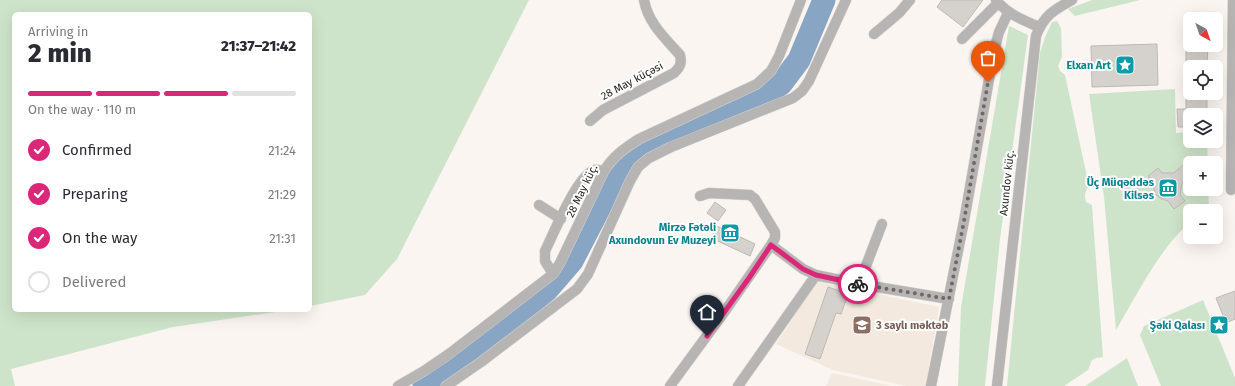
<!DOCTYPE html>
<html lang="en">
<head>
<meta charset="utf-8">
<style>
	body { margin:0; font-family:"Fira Sans",sans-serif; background:#f7f7f7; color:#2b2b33; height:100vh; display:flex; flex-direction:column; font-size:15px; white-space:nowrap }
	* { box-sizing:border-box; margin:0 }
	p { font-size:13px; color:#7c7c81 }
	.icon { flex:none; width:22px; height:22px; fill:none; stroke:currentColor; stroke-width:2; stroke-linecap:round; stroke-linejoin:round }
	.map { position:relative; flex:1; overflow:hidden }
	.sheet { position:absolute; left:12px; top:12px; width:300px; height:300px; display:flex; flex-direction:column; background:#fff; border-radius:6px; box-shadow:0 4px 16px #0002 }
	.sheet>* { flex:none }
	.needle { width:26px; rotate:140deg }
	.buttons { position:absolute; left:1183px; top:12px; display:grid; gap:8px }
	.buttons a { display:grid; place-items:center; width:40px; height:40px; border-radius:6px; background:#fff; box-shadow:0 4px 16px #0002; font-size:20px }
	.pin { position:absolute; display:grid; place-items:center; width:34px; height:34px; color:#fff; margin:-41px -17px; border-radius:50% 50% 50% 0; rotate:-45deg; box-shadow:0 0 4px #0007 }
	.pin .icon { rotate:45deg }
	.courier { position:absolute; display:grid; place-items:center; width:40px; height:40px; margin:-20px; border:3px solid #db2777; border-radius:50%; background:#fff; color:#222; box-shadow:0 1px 5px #0007 }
	.headline em { font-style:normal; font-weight:800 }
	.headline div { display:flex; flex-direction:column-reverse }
	.headline { display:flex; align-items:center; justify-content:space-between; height:68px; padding:0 16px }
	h1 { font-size:26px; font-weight:800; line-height:30px }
	.bar { display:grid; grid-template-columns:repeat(4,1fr); gap:6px 4px; align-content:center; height:48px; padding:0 16px }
	.bar i { height:5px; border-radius:3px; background:#e1e1e2 }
	.bar .current { background:#db2777 }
	.bar p { grid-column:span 4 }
	ol { padding:0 16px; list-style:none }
	li { display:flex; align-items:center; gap:12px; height:44px }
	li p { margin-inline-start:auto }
	li .icon { padding:4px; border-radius:50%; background:#db2777; color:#fff; stroke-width:4 }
	li:last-child { color:#7c7c81 }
	li i { width:22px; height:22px; border:2px solid #e1e1e2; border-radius:50% }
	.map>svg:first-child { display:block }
	.built { fill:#f3e9de }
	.green { fill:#cee4ca }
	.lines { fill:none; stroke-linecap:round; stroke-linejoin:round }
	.river { stroke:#88a5c4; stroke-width:23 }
	.building { fill:#d5d1cc; stroke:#beb9b5 }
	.street-casing { stroke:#d7d3ce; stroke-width:11 }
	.street { stroke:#b7b5b3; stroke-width:10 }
	.done { stroke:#6c6966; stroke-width:4; stroke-dasharray:0 7.2 }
	.route { stroke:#db2777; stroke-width:5 }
	.labels { text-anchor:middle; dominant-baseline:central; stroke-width:4; stroke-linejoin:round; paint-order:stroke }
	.culture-label { font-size:11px; font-weight:bold; fill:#0d838f; stroke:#fff; text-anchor:end }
	.street-label { font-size:11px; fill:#1f1e1c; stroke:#fff }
	.education-label { font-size:11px; font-weight:bold; fill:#785e54; stroke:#fff; text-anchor:start }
</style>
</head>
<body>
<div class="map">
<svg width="1235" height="386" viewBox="0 0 1235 386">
	<rect width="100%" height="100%" fill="#faf5f0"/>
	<path class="built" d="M817,281L939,307L926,386H906L833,370L776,344Z
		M832,373L892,386H826Z"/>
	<path class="green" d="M0,0H529L397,259L365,295L310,306V14H14V310H289L173,327L11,369L15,386H0Z
		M1092,0H1140L1075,16L1068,9Z
		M1057,21L1061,28L1062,57L1058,66L1060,71L1065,75L1089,186C1085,192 1084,195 1086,202L1092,205L1103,357L1096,358L1092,360L1088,370L1064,386H1007L1040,53L1045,37L1052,22Z
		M1009,26L1028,35L1000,239L985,386H958L961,307Z
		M1175,89L1176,133L1190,132V141H1207L1208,163H1190V189H1208L1209,206L1203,211H1190V222C1158,251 1138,293 1116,330L1104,197L1089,94Z
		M1203,300L1235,378V386H1161L1140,335L1144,326Z
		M1127,358L1138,386H1085Z"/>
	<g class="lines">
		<path class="river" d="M424,386L452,367L508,323L547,290L572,261L600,207L626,163L658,140L766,95L781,84L799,60L824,0"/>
	</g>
	<path class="building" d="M942,0H983L963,27L937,7Z
		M1157,44L1158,85L1092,87L1091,46Z
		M1186,45H1208L1207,67H1186Z
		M1186,93H1207V115H1190V127H1178L1177,109H1186Z
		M1183,165L1190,174V177L1182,183L1180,195L1185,201L1174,209L1168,201L1162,199L1156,195L1154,189L1153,183L1148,176L1158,168L1162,173H1174Z
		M715,202L726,210L718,221L707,213Z
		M717,226L755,244L750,256L711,238Z
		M828,287L848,294L841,314L836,313L820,359L805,354Z
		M1235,291V319L1226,323L1216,298Z"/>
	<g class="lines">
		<defs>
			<path id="street" d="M996,0C1007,14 1023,20 1039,27
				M874,34L899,13L910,0
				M962,39L998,3
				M590,121L603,110L674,73C680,67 682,64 680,55C665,38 648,23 644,0
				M1231,190L1233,0
				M700,196L709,193L750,195L755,199L775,232V238L771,245L803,269L816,275L859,284L949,299
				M539,205L561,219
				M553,274L545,261V251C553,235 578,173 595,170C597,169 601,171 604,171
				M859,284L882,224
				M398,386L424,371L449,354L553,274L560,263L604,171C613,156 625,148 639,139L757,84L771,71L779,56L801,0
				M446,386L481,362L577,289L588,274L630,181L638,167L649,158L671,147L793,98L802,91L809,81L846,0
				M670,386L725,311L771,245
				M738,386L816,275
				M931,386L964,221L994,51L999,32L1008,13
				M997,386L1036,36C1044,15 1054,10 1072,0"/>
		</defs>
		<use href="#street" class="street-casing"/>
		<use href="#street" class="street"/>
	</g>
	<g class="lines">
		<path class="done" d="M858,284L949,299L964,221L988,82"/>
		<path class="route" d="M707,336L749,278L771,245L803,269L816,275L858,284"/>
	</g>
	<defs>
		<symbol id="sight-square" viewBox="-11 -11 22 22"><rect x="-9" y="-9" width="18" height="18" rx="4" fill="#0f9aa8" stroke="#fff"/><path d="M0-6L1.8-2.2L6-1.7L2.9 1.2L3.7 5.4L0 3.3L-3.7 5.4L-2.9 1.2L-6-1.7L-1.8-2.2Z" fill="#fff"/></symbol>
		<symbol id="museum-square" viewBox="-11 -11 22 22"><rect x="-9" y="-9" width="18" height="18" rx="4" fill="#0f9aa8" stroke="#fff"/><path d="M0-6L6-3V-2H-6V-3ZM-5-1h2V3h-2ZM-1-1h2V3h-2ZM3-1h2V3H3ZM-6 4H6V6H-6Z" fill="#fff"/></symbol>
		<symbol id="school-square" viewBox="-11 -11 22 22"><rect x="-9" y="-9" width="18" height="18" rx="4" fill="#8d6e63" stroke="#fff"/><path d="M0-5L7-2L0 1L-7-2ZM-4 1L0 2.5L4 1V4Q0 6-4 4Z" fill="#fff"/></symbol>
	</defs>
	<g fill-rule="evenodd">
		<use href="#sight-square" x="1114" y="54" width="22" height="22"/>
		<use href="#museum-square" x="1157" y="177" width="22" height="22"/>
		<use href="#museum-square" x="719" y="222" width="22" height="22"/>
		<use href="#school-square" x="851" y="314" width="22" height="22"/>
		<use href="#sight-square" x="1208" y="314" width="22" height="22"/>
	</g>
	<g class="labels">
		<g class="culture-label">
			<text x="1111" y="65">Elxan Art</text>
			<text x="1154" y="182">Üç Müqəddəs<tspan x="1154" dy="13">Kilsəs</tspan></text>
			<text x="716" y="227">Mirzə Fətəli<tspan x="716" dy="13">Axundovun Ev Muzeyi</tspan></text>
			<text x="1205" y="325">Şəki Qalası</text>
		</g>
		<g class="street-label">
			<text transform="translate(632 81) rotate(-28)">28 May küçəsi</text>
			<text transform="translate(1007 183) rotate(-84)">Axundov küç.</text>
			<text transform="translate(582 191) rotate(-64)">28 May küç.</text>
		</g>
		<g class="education-label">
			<text x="876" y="325">3 saylı məktəb</text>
		</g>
	</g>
</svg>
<div class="buttons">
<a><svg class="needle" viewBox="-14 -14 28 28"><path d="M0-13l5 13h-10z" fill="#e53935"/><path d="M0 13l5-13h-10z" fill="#7c7c81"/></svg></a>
<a><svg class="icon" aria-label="locate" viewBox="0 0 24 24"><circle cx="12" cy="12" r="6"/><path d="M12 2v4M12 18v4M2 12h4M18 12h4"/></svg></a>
<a><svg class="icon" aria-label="layers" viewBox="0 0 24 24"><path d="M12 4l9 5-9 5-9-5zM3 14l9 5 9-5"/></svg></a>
<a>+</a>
<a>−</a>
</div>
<div class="pin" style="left:988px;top:82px;background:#ea580c"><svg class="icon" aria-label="bag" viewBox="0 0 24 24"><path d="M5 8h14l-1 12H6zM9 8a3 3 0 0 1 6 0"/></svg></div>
<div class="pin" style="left:707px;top:336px;background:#1f2937"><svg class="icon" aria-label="home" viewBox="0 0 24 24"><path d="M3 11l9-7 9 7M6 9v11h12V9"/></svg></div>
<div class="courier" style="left:858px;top:284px"><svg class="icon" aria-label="bike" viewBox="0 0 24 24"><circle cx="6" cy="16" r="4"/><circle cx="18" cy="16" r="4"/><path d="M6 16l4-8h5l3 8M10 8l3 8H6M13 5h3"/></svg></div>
<section class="sheet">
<div class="headline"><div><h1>2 min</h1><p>Arriving in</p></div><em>21:37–21:42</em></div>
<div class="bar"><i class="current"></i><i class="current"></i><i class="current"></i><i></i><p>On the way · 110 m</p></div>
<ol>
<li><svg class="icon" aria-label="check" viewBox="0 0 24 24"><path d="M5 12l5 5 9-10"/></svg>Confirmed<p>21:24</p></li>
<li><svg class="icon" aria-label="check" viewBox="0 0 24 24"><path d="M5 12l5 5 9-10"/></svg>Preparing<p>21:29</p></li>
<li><svg class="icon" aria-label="check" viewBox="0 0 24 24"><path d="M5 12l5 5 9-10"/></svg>On the way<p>21:31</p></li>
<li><i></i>Delivered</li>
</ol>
</section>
</div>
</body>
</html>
